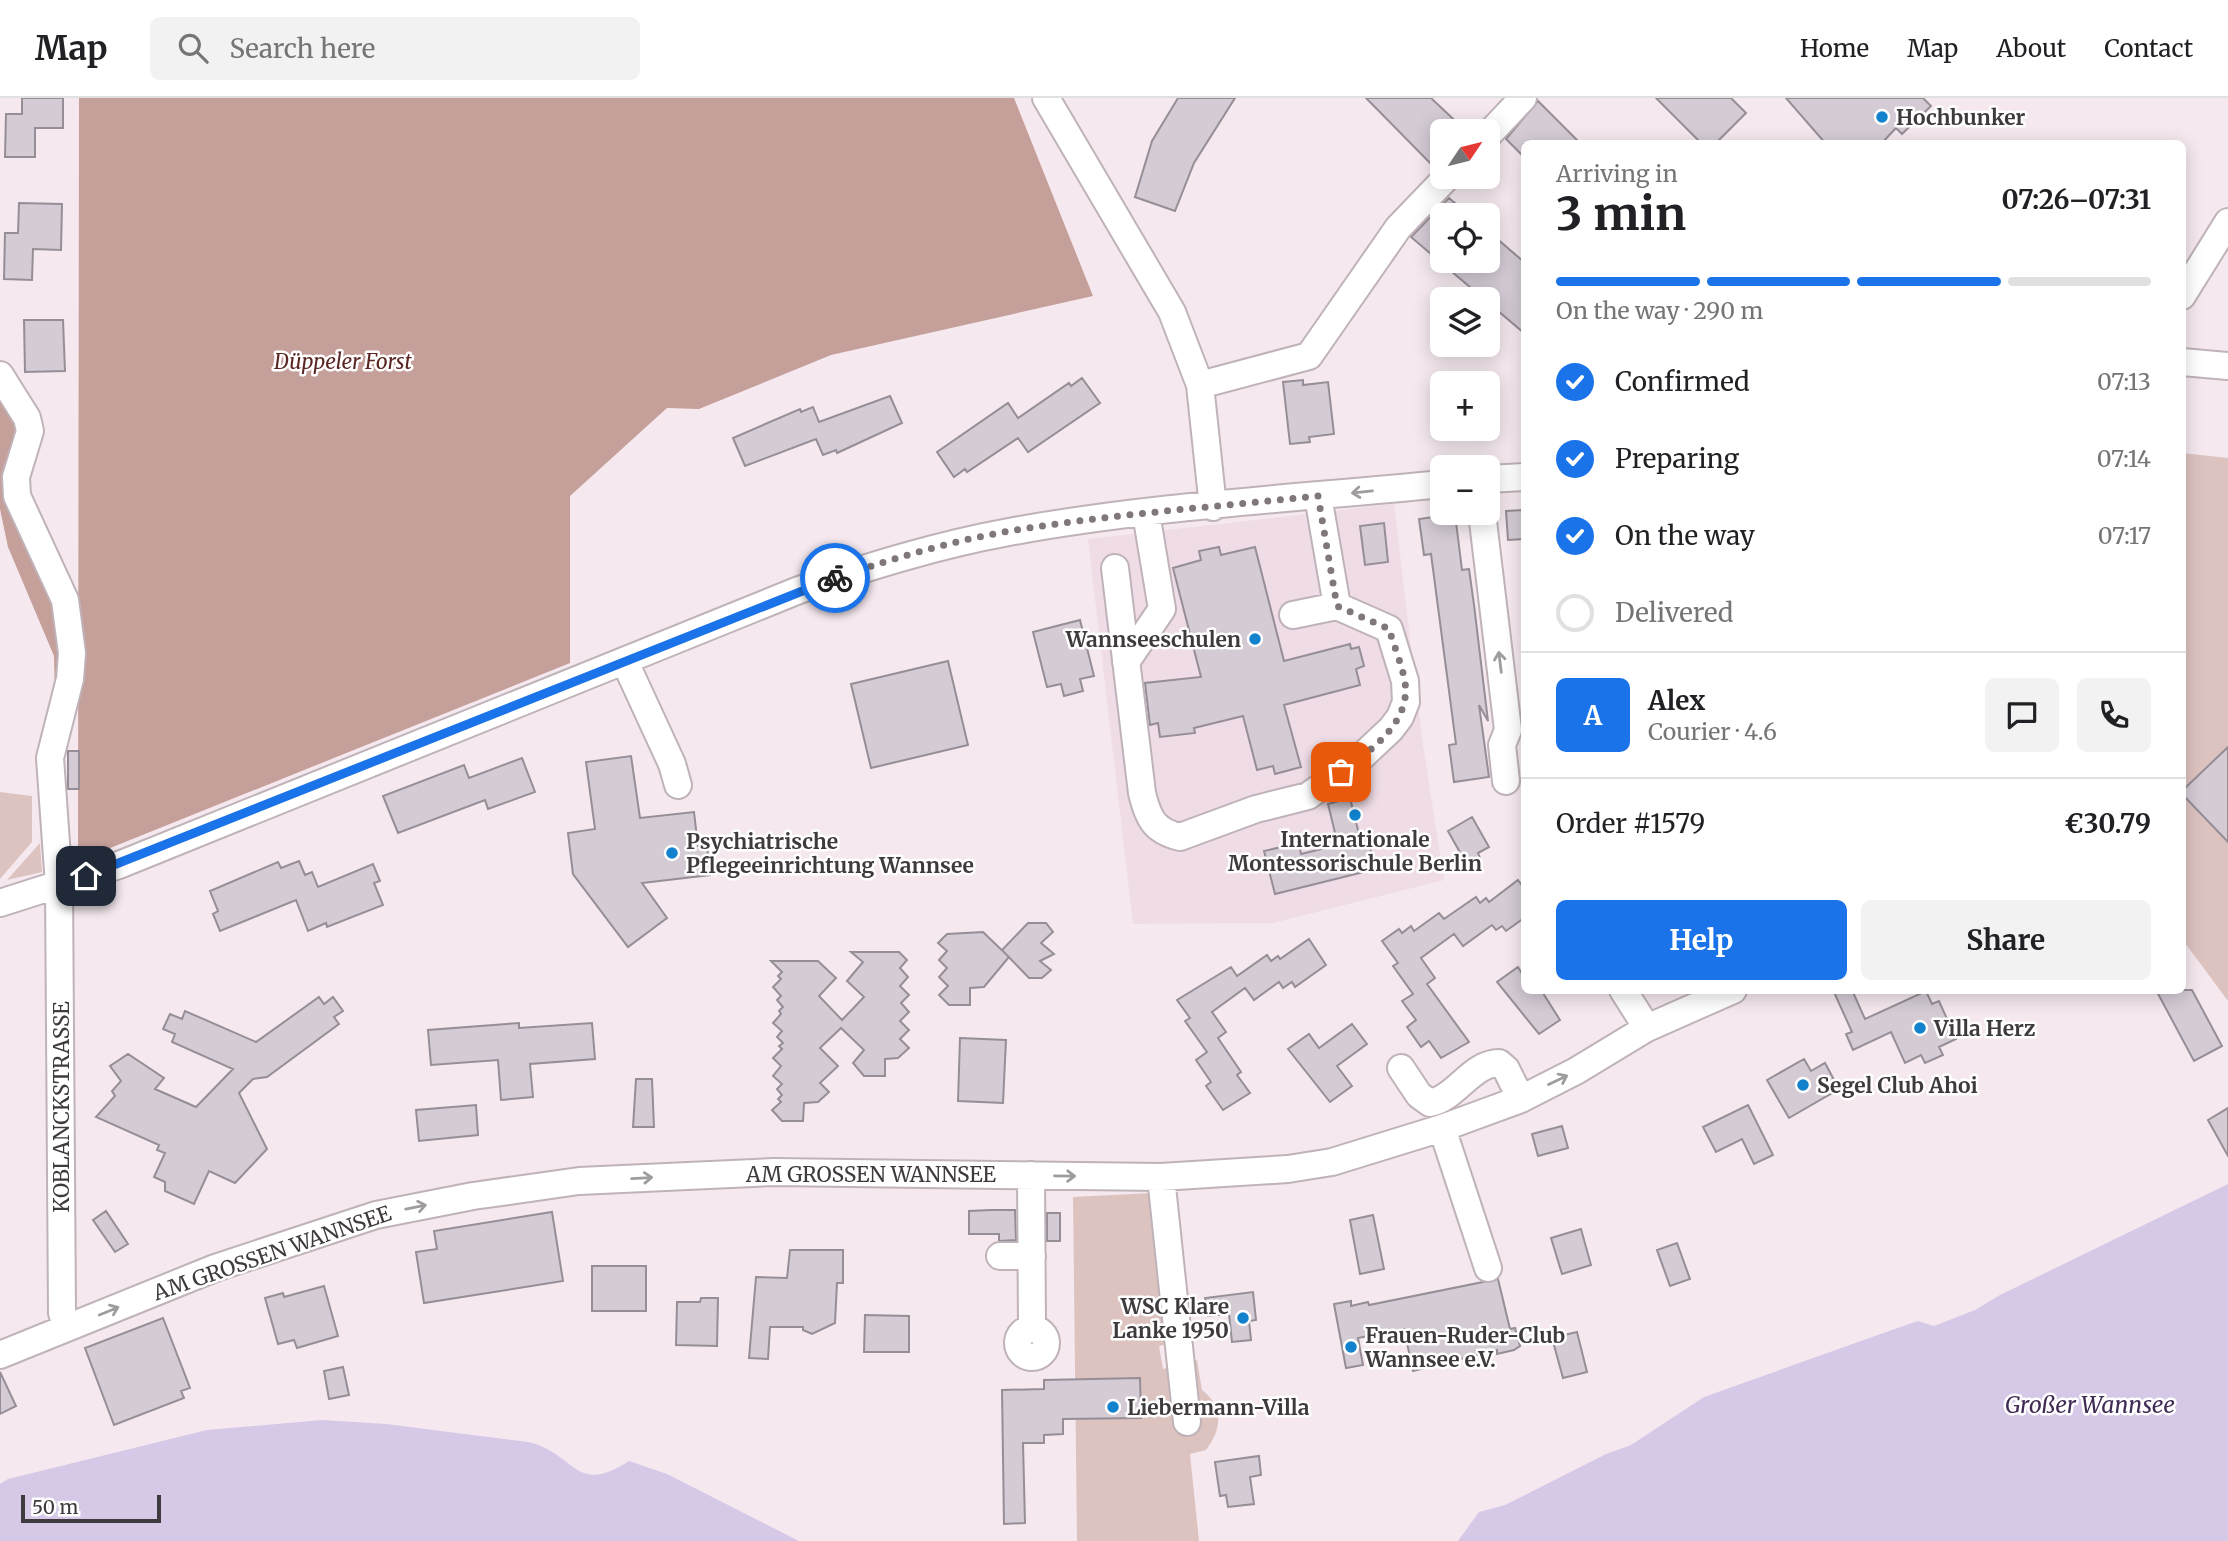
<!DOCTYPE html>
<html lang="en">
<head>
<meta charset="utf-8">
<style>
	body { margin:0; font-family:Merriweather,serif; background:#f2f2f2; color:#202124; height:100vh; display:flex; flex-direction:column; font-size:26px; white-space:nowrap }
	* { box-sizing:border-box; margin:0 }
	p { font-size:23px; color:#757577 }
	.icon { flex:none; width:38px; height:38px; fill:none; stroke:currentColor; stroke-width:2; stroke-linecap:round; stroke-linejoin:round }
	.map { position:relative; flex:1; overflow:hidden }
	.drawer { position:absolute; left:1521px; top:42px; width:665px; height:854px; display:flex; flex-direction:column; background:#fff; border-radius:10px; box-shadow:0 4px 18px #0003 }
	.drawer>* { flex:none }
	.needle { width:46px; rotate:55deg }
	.buttons { position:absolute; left:1430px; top:21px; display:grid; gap:14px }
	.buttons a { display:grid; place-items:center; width:70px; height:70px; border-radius:10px; background:#fff; box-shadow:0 4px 18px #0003; font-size:35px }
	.scale { position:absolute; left:21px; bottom:18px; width:140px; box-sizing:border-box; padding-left:7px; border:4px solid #3f3a3d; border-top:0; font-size:19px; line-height:24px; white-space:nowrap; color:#3f3a3d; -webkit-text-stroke:5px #fff; paint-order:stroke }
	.pin { position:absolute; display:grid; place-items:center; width:60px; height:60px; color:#fff; margin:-30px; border-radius:14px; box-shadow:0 4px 10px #0006 }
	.courier { position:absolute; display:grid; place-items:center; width:70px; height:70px; margin:-35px; border:5px solid #1a73e8; border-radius:50%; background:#fff; color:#222; box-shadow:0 2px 9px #0007 }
	.summary em { font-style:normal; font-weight:700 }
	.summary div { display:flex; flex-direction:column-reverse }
	.summary { display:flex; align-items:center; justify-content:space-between; height:119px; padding:0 35px }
	h1 { font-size:46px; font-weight:700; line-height:52px }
	.bar { display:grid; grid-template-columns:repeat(4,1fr); gap:10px 7px; align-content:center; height:84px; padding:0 35px }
	.bar i { height:9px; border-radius:5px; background:#e0e0e0 }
	.bar .active { background:#1a73e8 }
	.bar p { grid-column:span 4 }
	.line { display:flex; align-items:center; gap:18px; padding:0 35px; border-top:2px solid #e0e0e0 }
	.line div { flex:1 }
	.round { display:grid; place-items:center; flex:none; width:74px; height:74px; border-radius:10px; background:#f2f2f2 }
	ol { padding:0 35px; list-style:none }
	li { display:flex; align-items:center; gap:21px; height:77px }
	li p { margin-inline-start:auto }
	li .icon { padding:7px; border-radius:50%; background:#1a73e8; color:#fff; stroke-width:4 }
	li:last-child { color:#757577 }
	li i { width:38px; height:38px; border:4px solid #e0e0e0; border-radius:50% }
	.action { display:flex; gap:14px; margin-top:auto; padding:14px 35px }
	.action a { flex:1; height:80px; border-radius:10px; background:#1a73e8; color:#fff; font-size:28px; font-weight:700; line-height:80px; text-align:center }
	.action a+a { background:#f2f2f2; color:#202124 }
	header { display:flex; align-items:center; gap:42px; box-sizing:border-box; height:98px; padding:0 35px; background:#fff; border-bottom:2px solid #e0e0e0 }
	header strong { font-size:33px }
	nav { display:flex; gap:38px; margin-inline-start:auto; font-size:24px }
	.search { width:490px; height:63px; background:#f2f2f2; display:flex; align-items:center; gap:18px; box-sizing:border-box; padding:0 24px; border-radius:10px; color:#757577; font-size:26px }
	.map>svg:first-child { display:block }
	.built { fill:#efdce6 }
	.green { fill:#ddc3c0 }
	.forest { fill:#c59f9a }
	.water { fill:#d6c8e7 }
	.building { fill:#d4cbd4; stroke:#968e96; stroke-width:2 }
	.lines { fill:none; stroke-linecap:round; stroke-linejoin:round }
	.minor-casing { stroke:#bfb3b9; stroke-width:30 }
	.minor { stroke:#fff; stroke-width:26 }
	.oneway { stroke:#9f9c9e }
	.done { stroke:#7f777b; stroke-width:7; stroke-dasharray:0 12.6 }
	.route { stroke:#1a73e8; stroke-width:9 }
	.poi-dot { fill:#1282cc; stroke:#fff; stroke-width:2.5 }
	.labels { text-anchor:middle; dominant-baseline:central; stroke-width:5; stroke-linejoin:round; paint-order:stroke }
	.poi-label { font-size:21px; font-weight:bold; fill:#3f3a3d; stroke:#fff; text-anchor:start }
	.park-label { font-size:21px; font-style:italic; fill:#5a2724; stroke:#fff }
	.street-label { font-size:21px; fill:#3f3a3d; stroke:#fff }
	.water-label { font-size:23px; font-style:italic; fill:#402b55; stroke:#fff }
</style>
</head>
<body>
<header>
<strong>Map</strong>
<div class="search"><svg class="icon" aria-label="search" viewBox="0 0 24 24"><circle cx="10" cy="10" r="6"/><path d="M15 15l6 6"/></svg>Search here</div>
<nav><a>Home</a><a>Map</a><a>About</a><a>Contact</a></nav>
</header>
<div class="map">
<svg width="2228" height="1443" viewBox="0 0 2228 1443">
	<rect width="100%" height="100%" fill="#f5e9ef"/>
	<path class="built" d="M1394,406L1422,640L1444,782L1273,825L1133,826L1088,441Z"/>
	<path class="green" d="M2182,355L2228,360V903L2182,841Z
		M0,694L32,698V744L0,781Z
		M40,745L42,774L7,782Z
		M1152,1095L1168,1246L1159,1248L1163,1271L1197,1262L1202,1292C1224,1309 1222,1331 1206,1352L1190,1356L1199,1443H1077L1073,1099Z"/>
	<path class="forest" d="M79,0H1014L1093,198L831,257L699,311L667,310L570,398V565L78,763Z
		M0,294L17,324L6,375L52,498L58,543L55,599L54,558L8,449L0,411Z"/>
	<path class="water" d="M2228,1086V1443H1458L1479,1414L1505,1407L1606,1356L1631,1347L1704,1299L1906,1227L1918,1223L1934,1228L1975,1212L2000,1197Z
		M322,1322L386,1326L528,1344C575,1354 574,1399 629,1363L667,1376L799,1443H0V1386L8,1381L207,1332Z"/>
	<path class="building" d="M22,0H63V30H35V59H5L6,16H22Z
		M1178,0H1235L1194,65L1175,113L1135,99L1152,43Z
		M1366,0H1431L1466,33H1442V60L1434,69Z
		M1656,0H1731L1746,15L1715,46H1702Z
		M1786,0H1923L1931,8L1902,36L1896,30L1881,46H1826Z
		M1538,3L1581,46H1524V59L1506,41Z
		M1449,100L1469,117H1442V163H1488V133L1524,164V235L1411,139Z
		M19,105L62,106L61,152L33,151L32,182L4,181L5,135H18Z
		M24,222H63L65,273L25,274Z
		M1082,280L1100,305L1028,354L1018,340L967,374L965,371L954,379L937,354L1008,305L1018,320L1069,285L1071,288Z
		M1303,282V287L1328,284L1334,336L1309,339L1310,344L1290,346L1283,284Z
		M890,298L902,325L837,355L836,352L823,357L816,341L745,368L733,340L800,311L801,314L813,309L819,324Z
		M1524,412V441L1508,442L1506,413Z
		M1455,416L1462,472L1469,471L1474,507L1488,623L1479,607L1489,679L1454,684L1449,647L1456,646L1431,456L1424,457L1419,421Z
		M1384,425L1388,464L1365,467L1360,428Z
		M1219,449L1221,457L1255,449L1284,563L1350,546L1351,551L1359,549L1364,568L1356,571L1360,587L1284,607L1301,669L1275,676L1273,668L1257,672L1243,618L1194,630L1195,635L1160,639L1158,625L1150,627L1145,585L1201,579L1173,470L1201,462L1199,453Z
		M1080,522L1094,578L1080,581L1083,593L1064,598L1061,586L1047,589L1033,534Z
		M948,563L968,647L871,670L851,586Z
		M2228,649V744L2182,696V693Z
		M68,653H79V691H68Z
		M631,658L640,720L694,714L698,748L707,747L710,777L642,785L667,820L628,849L573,776L568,735L595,731L586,664Z
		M522,660L535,694L488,711L485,702L398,735L383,698L464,667L469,680Z
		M1350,700L1360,740L1367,738L1376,771L1275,796L1264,753L1299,745L1301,756L1338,747L1328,706Z
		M1472,719L1489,749L1478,755L1480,760L1467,767L1448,733Z
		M299,763L305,777L312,774L318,789L373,766L380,783L374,785L383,807L327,829L326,825L308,833L296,802L220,833L213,816L218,813L210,793L278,764L281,770Z
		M1518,782L1524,790V820L1506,833L1502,828L1496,832L1492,827L1463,848L1454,836L1421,860L1435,880L1427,886L1469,944L1441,960L1429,943L1421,949L1407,929L1416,922L1402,903L1413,896L1393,868L1398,865L1382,843L1399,831L1402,835L1411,828L1414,833L1439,815L1444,821L1476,799L1480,805L1486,800L1489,804Z
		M1028,825H1046L1053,834L1041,845L1054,856L1040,863L1051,872L1042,880H1029L1002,852Z
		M983,834L1009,859L984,889L970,890V907H949L939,897L948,888L939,879L947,870L939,862L947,853L938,845L947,836Z
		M1309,841L1326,867L1295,889L1292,884L1283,890L1279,884L1254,902L1245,890L1212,914L1226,934L1218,940L1241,974L1237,977L1250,995L1223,1012L1206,988L1211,984L1196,962L1207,954L1185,923L1190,920L1177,902L1231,869L1237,878L1267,857L1271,863L1278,858L1280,861Z
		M851,854H899L907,862L900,870L908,879L900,888L909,897L901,905L909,914L900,923L909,932L900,941L909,950L898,960L885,961V978H864L853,965L864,952L841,930L820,950L838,968L820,985L829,994L818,1004L804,1005L803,1023H782L772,1012L781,1004L778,1001L782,997L777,991L782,986L773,978L781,968L773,960L782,951L779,948L783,945L777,939L782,933L773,925L781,916L779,913L783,909L777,902L781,898L773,889L781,881L778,878L782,874L771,863H818L836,880L819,898L842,922L864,899L847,883L863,864Z
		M1518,869L1524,879V892H1541L1560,922L1539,936L1497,884Z
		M1833,892H1852L1865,921L1926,893L1932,906L1939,903L1956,941L1939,949L1943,957L1925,965L1921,957L1905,965L1891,934L1853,952L1846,936L1852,934Z
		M2156,892H2192L2222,948L2194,963Z
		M319,899L324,906L333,899L343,913L334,919L339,926L267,979L253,981L239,995L267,1051L235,1085L209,1073L194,1106L165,1093V1084L154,1079L165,1055L157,1052L159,1047L96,1019L115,998L112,993L121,983L110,968L128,956L164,980L155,991L196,1009L233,971L172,944L175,936L163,931L170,916L182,921L185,913L256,944Z
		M519,925V930L592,925L595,961L530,966L533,999L501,1002L498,962L431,967L428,932Z
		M1352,926L1367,946L1337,968L1352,988L1330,1004L1288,951L1309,936L1319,950Z
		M960,940L1006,942L1003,1005L958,1003Z
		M1804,961L1811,973L1825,965L1839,991L1789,1020L1767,982Z
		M636,981H652L654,1029H633Z
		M476,1007L478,1037L419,1043L416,1012Z
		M1748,1007L1773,1057L1754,1066L1742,1041L1716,1054L1703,1029Z
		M2228,1010V1058L2208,1022Z
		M1562,1028L1568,1050L1538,1058L1532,1036Z
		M991,1112H1015L1016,1142L999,1143V1136H969V1113Z
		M106,1113L128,1146L115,1154L93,1122Z
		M552,1114L563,1183L424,1205L416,1154L437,1151L434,1133Z
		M1047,1115H1060V1143H1047Z
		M1373,1117L1384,1171L1360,1176L1350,1122Z
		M1581,1131L1591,1167L1562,1176L1551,1140Z
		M1677,1145L1690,1181L1670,1188L1657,1152Z
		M790,1152H843V1185H837L835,1225L812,1236L803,1232V1229H770L768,1261L749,1260L756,1179L787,1180Z
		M592,1168H646V1213H592Z
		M1498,1181L1510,1231L1515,1230L1520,1248L1514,1252L1497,1256V1252L1413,1273L1404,1231L1358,1240L1363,1267L1346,1270L1334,1206L1351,1203V1208L1368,1204L1369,1207Z
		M324,1188L338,1238L297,1250L294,1242L278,1246L265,1200L283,1195L284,1199Z
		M1253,1194L1256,1222L1249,1223L1251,1242L1232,1244L1229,1216L1208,1218L1205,1200Z
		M701,1200H718L717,1248L676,1247L677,1204H700Z
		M865,1217L909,1218V1254H864Z
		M163,1220L190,1290L181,1293L184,1300L114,1327L85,1250Z
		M1577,1234L1587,1274L1563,1280L1552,1240Z
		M343,1269L349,1297L329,1301L324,1273Z
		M0,1274L16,1308L0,1316Z
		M1140,1280L1141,1320L1063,1321V1336L1044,1337V1345H1023L1025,1425L1004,1426L1002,1292L1044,1291V1282Z
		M1259,1358L1261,1377L1250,1379L1254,1406L1228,1409L1226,1397L1220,1398L1215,1364Z"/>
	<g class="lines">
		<defs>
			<path id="minor" d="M1046,0L1172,214L1200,287L1309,258L1398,130L1447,79
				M1488,37L1523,0
				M2182,198L2228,124
				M2182,264L2228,268
				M0,277L27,320L30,333L16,379L17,398L65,502L72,555L70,581L50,660L59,787L62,1215L67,1230
				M1200,287L1213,409
				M1488,381L1524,379
				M1482,415L1508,632L1502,647L1506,683
				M1115,470L1142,695C1148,720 1154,733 1180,739L1256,711L1308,698L1357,663L1391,631L1400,619L1406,604L1405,583L1389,531L1337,508
				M1293,517L1337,508L1318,398
				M625,564L672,666L678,687
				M1126,564L1162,511L1146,415
				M0,805L119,767L799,492C868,469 937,447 1009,434C1149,408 1300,400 1442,386
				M1623,892L1647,930
				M1401,970L1419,997L1430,1005C1456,1000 1472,965 1499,965L1506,971L1521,1001
				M1442,1030L1488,1170
				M1031,1077L1032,1231
				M1161,1079L1187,1324
				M1000,1158H1032
				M1018 1245a14 14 0 1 1 28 0a14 14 0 1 1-28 0Z
				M0,1257L215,1170L376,1117L473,1098L579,1083L774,1074L1161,1079L1288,1071L1332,1064L1442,1030L1521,1001L1576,973L1647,930L1733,892"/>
		</defs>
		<use href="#minor" class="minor-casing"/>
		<use href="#minor" class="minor"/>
	</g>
	<defs><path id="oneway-shaft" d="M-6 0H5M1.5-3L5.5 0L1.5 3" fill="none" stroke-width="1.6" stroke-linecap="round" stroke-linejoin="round" transform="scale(1.75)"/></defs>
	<g class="oneway">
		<use href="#oneway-shaft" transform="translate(1362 394) rotate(174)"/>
		<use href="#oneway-shaft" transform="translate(1500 564) rotate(-97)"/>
		<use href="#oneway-shaft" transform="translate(1558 982) rotate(-26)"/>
		<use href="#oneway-shaft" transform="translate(1065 1078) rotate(1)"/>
		<use href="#oneway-shaft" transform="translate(642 1080) rotate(-3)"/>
		<use href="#oneway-shaft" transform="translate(416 1109) rotate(-11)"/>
		<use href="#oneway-shaft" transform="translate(109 1213) rotate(-22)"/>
	</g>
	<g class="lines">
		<path class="done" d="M835,480C892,461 951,443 1010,433C1112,416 1215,409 1318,398L1337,508L1389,531C1394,548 1402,567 1405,584C1411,625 1370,653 1341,674"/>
		<path class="route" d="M86,778L835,480"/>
	</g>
	<g class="poi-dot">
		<circle cx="1882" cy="19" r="7"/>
		<circle cx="1255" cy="541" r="7"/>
		<circle cx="1355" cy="717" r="7"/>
		<circle cx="672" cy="755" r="7"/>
		<circle cx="1920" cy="930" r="7"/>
		<circle cx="1803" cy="987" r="7"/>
		<circle cx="1243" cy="1220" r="7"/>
		<circle cx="1351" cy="1249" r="7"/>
		<circle cx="1113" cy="1309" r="7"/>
	</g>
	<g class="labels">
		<g class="poi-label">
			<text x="1896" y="19">Hochbunker</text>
			<text x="1241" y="541" text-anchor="end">Wannseeschulen</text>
			<text x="1355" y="741" text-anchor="middle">Internationale<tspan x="1355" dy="24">Montessorischule Berlin</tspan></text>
			<text x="686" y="743">Psychiatrische<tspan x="686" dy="24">Pflegeeinrichtung Wannsee</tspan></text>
			<text x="1934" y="930">Villa Herz</text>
			<text x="1817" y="987">Segel Club Ahoi</text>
			<text x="1229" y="1208" text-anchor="end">WSC Klare<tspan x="1229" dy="24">Lanke 1950</tspan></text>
			<text x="1365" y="1237">Frauen-Ruder-Club<tspan x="1365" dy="24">Wannsee e.V.</tspan></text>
			<text x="1127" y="1309">Liebermann-Villa</text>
		</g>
		<g class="park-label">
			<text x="343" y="263">Düppeler Forst</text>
		</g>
		<g class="street-label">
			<text transform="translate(61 1009) rotate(-90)">KOBLANCKSTRASSE</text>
			<text x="871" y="1076">AM GROSSEN WANNSEE</text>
			<text transform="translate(272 1155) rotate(-19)">AM GROSSEN WANNSEE</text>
		</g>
		<g class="water-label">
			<text x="2090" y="1306">Großer Wannsee</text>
		</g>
	</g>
</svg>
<div class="buttons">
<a><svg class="needle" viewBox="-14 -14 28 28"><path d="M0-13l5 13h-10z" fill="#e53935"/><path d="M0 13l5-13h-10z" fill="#757577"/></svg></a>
<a><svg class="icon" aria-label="locate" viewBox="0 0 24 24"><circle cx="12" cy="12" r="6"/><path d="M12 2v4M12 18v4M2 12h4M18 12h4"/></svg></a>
<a><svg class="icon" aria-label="layers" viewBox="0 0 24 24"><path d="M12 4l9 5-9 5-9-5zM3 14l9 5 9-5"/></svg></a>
<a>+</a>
<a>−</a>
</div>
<div class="scale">50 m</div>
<div class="pin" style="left:1341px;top:674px;background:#ea580c"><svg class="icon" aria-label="bag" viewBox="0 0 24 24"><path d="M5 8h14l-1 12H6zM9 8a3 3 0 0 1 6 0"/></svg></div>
<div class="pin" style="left:86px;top:778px;background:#1f2937"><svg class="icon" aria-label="home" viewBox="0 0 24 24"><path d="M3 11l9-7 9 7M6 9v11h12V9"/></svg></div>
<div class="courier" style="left:835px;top:480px"><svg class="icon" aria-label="bike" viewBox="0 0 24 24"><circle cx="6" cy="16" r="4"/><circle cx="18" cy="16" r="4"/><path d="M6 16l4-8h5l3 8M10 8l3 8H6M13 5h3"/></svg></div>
<section class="drawer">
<div class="summary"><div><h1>3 min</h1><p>Arriving in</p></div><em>07:26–07:31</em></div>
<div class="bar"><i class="active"></i><i class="active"></i><i class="active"></i><i></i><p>On the way · 290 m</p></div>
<ol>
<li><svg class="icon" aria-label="check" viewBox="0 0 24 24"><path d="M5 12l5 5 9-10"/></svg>Confirmed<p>07:13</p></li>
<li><svg class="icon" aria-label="check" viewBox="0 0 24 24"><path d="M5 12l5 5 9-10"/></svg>Preparing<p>07:14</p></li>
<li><svg class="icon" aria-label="check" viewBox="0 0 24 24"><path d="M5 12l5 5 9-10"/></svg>On the way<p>07:17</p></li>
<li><i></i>Delivered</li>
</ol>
<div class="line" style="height:126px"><b class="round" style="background:#1a73e8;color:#fff">A</b><div><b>Alex</b><p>Courier · 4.6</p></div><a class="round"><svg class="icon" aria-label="chat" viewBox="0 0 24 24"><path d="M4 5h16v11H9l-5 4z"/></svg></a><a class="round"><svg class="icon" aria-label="phone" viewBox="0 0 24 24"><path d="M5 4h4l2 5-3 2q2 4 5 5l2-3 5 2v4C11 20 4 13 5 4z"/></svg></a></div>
<div class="line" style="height:91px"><div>Order #1579</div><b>€30.79</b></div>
<div class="action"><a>Help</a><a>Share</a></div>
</section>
</div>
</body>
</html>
